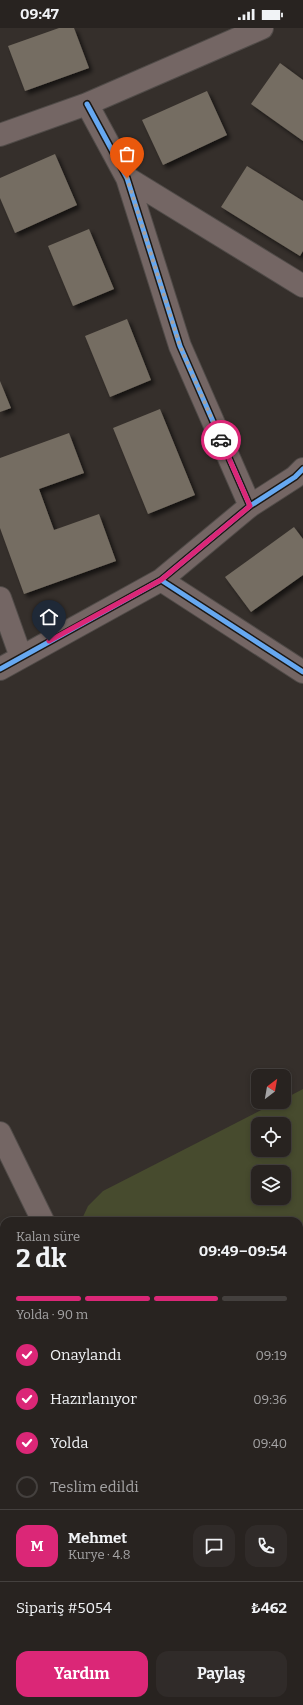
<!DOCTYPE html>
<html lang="tr">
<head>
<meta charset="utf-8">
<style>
	body { margin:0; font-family:Bitter,serif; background:#302b29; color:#f1f3f6; height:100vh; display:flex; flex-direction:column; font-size:15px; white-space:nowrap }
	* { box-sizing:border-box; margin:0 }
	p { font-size:13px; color:#a5a4a5 }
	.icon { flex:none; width:22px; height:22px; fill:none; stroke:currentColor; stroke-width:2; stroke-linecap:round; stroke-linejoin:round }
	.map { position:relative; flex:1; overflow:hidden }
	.drawer { position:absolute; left:0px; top:1189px; width:303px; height:488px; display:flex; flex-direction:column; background:#282320; border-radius:12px 12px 0 0; box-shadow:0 2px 6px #0003,0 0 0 1px #44403e }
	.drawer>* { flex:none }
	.needle { width:26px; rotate:31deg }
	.buttons { position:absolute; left:251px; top:1041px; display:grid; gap:8px }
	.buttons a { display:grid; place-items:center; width:40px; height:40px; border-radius:8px; background:#282320; box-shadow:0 2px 6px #0003,0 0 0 1px #44403e; font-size:20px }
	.pin { position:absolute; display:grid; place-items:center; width:34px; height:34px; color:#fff; margin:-41px -17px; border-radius:50% 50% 50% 0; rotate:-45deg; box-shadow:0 0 4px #0007 }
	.pin .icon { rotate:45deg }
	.courier { position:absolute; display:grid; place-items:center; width:40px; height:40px; margin:-20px; border:3px solid #db2777; border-radius:50%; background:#fff; color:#222; box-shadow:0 1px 5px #0007 }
	.overview em { font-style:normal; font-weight:700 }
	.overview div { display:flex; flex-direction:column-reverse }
	.overview { display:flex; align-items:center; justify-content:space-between; height:68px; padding:0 16px }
	h1 { font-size:26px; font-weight:700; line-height:30px }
	.bar { display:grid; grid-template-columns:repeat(4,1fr); gap:6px 4px; align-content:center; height:48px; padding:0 16px }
	.bar i { height:5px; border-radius:3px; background:#44403e }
	.bar .selected { background:#db2777 }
	.bar p { grid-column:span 4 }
	.line { display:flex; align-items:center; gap:10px; padding:0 16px; border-top:1px solid #44403e }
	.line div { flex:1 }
	.round { display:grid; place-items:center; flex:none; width:42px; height:42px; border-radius:12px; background:#302b29 }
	ol { padding:0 16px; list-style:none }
	li { display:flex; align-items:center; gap:12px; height:44px }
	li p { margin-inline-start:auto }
	li .icon { padding:4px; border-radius:50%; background:#db2777; color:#fff; stroke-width:4 }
	li:last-child { color:#a5a4a5 }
	li i { width:22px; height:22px; border:2px solid #44403e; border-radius:50% }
	.action { display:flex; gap:8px; margin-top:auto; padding:8px 16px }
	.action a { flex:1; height:46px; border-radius:12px; background:#db2777; color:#fff; font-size:16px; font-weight:700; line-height:46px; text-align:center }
	.action a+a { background:#302b29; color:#f1f3f6 }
	.status { display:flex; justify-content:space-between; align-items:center; height:28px; padding:0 20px; background:#282320; direction:ltr }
	.status svg { height:11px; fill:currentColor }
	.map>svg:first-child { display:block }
	.green { fill:#474b2e; fill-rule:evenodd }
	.building { fill:#756d62; filter:url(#shadow) }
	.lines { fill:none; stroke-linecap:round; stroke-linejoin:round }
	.minor-casing { stroke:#504b48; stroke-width:24 }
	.major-casing { stroke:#504b48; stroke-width:24 }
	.minor { stroke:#746664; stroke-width:22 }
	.major { stroke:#756663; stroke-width:22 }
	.rail { stroke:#736a67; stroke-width:3 }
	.cycleway-casing { stroke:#1c1814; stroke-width:8 }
	.cycleway { stroke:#66a8f1; stroke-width:5 }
	.done { stroke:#a7a09c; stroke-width:4; stroke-dasharray:0 7.2 }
	.route { stroke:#db2777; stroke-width:5 }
</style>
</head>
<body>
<div class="status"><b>09:47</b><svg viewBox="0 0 49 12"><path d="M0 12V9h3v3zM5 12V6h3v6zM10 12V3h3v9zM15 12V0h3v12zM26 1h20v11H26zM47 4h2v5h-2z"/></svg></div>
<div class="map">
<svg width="303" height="1677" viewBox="0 0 303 1677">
	<defs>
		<filter id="shadow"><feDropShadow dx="3.5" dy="3.5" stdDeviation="2" flood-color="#0009"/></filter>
	</defs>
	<rect width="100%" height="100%" fill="#352f2b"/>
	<path class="green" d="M303,1061V1197L299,1199V1193H81L88,1178L103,1163L277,1074H284V1071ZM258,1096H284V1122H258ZM258,1144H284V1170H258Z"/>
	<path class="building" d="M59,0H74L89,40L25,63L8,18Z
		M280,35L303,52V113L251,76Z
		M207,63L227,107L163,137L142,92Z
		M55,126L77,177L15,205L0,170V150Z
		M247,138L303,173V223L300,228L221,179Z
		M89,201L114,261L73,278L48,218Z
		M127,291L151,352L110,369L85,308Z
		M0,353L11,380L0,384Z
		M160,381L195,467L148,486L113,400Z
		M69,405L84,445L39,461L54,502L99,486L116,533L24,566L0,500V430Z
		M294,499L303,511V547L251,584L225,549Z
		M299,1421L303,1428V1454L299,1456Z
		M303,1582V1611L299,1604V1584Z"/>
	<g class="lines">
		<defs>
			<path id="minor" d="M87,76L127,150L180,318L250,478
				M0,107L87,76L262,0
				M127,150L303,258
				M161,552L303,644
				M0,570L21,629
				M0,641L161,552L250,478L295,449L303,441
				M0,1105L43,1193
				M299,1223L303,1221
				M299,1500L303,1498
				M299,1643L303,1649"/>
			<path id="major" d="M0,1610L4,1617
				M38,1673L41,1677"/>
		</defs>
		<use href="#minor" class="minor-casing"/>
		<use href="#major" class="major-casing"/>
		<use href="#minor" class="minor"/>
		<use href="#major" class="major"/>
		<path class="rail" d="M0,1320L4,1326
			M0,1351L4,1357
			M197,1673L200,1677
			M214,1673L216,1677"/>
		<defs>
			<path id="cycleway" d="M87,76L127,150L180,318L250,478
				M161,552L303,644
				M0,641L161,552L250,478L295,449L303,441"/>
		</defs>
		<use href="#cycleway" class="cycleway-casing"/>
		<use href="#cycleway" class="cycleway"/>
	</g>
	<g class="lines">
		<path class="done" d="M127,150L180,318L221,412"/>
		<path class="route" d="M49,613L161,552L250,478L221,412"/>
	</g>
</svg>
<div class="buttons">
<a><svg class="needle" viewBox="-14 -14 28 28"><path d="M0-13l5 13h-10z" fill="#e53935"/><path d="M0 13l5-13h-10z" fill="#a5a4a5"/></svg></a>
<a><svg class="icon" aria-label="locate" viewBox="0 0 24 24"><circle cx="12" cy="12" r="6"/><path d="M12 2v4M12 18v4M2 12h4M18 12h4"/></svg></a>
<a><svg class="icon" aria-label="layers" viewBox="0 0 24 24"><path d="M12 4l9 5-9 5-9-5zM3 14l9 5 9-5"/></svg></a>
</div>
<div class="pin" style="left:127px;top:150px;background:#ea580c"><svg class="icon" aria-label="bag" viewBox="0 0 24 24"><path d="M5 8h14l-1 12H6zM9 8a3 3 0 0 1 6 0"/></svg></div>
<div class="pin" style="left:49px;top:613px;background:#1f2937"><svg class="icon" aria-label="home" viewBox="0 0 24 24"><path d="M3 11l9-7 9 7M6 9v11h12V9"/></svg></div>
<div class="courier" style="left:221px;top:412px"><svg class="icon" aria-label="car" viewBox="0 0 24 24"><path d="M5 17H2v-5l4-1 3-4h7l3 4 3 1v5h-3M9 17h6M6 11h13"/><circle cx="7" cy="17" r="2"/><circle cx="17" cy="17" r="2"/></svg></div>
<section class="drawer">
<div class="overview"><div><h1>2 dk</h1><p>Kalan süre</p></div><em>09:49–09:54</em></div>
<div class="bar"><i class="selected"></i><i class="selected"></i><i class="selected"></i><i></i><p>Yolda · 90 m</p></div>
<ol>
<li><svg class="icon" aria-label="check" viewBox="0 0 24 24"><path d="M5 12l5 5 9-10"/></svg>Onaylandı<p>09:19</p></li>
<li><svg class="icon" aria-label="check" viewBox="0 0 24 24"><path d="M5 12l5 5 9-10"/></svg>Hazırlanıyor<p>09:36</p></li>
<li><svg class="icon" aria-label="check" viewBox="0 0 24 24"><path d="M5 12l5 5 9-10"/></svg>Yolda<p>09:40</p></li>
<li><i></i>Teslim edildi</li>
</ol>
<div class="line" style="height:72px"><b class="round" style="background:#db2777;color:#fff">M</b><div><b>Mehmet</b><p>Kurye · 4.8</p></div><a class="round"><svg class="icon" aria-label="chat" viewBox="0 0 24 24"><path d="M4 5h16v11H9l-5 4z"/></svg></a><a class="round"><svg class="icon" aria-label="phone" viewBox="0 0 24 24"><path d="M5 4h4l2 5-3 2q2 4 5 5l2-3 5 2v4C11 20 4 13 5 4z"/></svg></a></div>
<div class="line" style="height:52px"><div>Sipariş #5054</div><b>₺462</b></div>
<div class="action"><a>Yardım</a><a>Paylaş</a></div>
</section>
</div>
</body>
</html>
